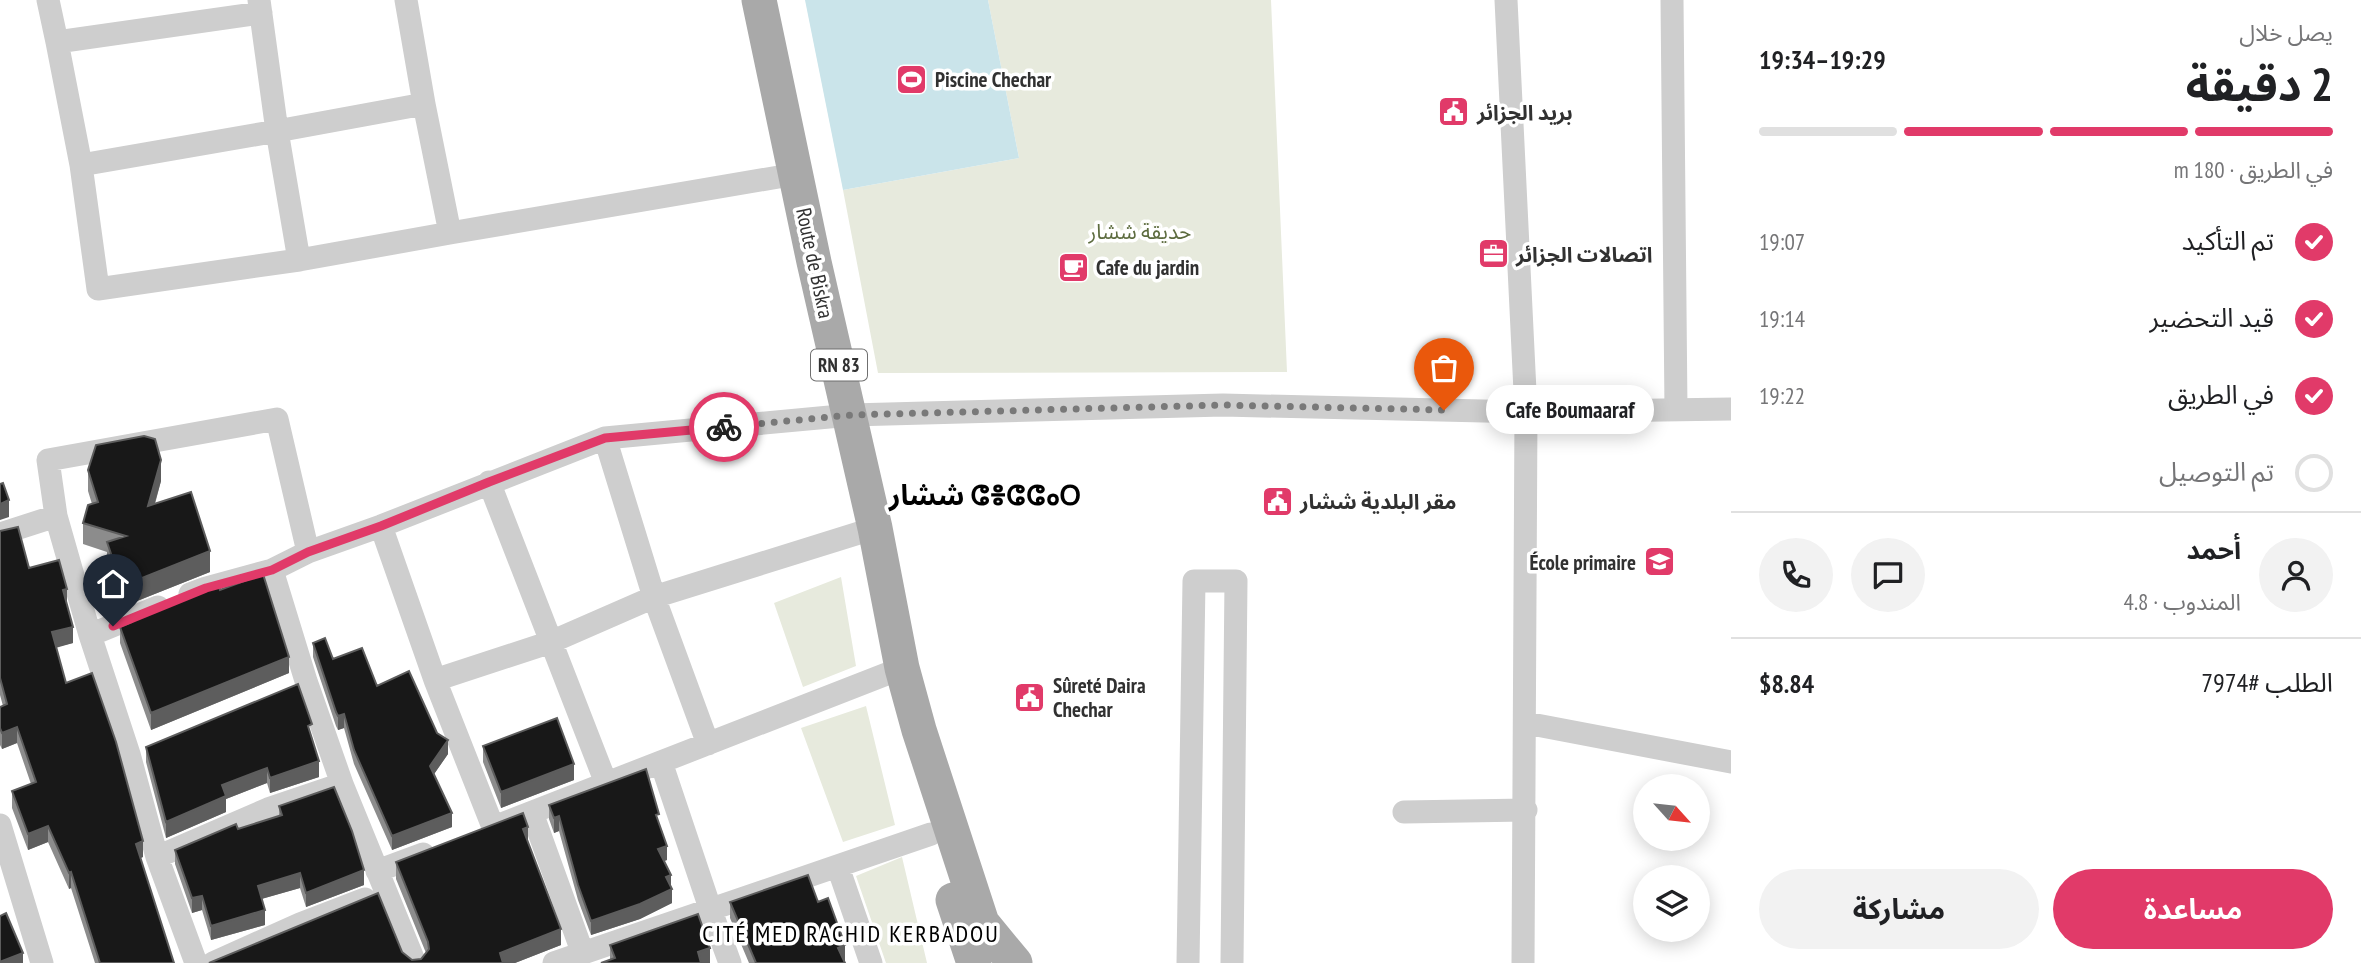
<!DOCTYPE html>
<html lang="ar">
<head>
<meta charset="utf-8">
<style>
	body { margin:0; font-family:"PT Sans Narrow","Noto Sans Arabic","Noto Sans Tifinagh",sans-serif; background:#f2f2f2; color:#202124; direction:rtl; height:100vh; display:flex; flex-direction:column; font-size:26px; white-space:nowrap }
	* { box-sizing:border-box; margin:0 }
	p { font-size:23px; color:#757577 }
	.icon { flex:none; width:38px; height:38px; fill:none; stroke:currentColor; stroke-width:2; stroke-linecap:round; stroke-linejoin:round }
	.map { position:relative; flex:1; overflow:hidden; direction:ltr }
	.drawer { display:flex; flex-direction:column; background:#fff; width:630px }
	.drawer>* { flex:none }
	.needle { width:46px; rotate:117deg }
	.fabs { position:absolute; left:1633px; top:774px; display:grid; gap:14px }
	.fabs a { display:grid; place-items:center; width:77px; height:77px; border-radius:50%; background:#fff; box-shadow:0 4px 18px #0003; font-size:35px }
	.pin { position:absolute; display:grid; place-items:center; width:60px; height:60px; color:#fff; margin:-72px -30px; border-radius:50% 50% 50% 0; rotate:-45deg; box-shadow:0 0 7px #0007 }
	.pin .icon { rotate:45deg }
	.courier { position:absolute; display:grid; place-items:center; width:70px; height:70px; margin:-35px; border:5px solid #e13a69; border-radius:50%; background:#fff; color:#222; box-shadow:0 2px 9px #0007 }
	.bubble { position:absolute; height:49px; border-radius:24px; background:#fff; box-shadow:0 4px 18px #0003; font-size:23px; font-weight:700; line-height:49px; text-align:center; direction:rtl }
	.head em { font-style:normal; font-weight:700 }
	.head div { display:flex; flex-direction:column-reverse }
	.head { display:flex; align-items:center; justify-content:space-between; height:119px; padding:0 28px }
	h1 { font-size:46px; font-weight:700; line-height:52px }
	.bar { display:grid; grid-template-columns:repeat(4,1fr); gap:10px 7px; align-content:center; height:84px; padding:0 28px }
	.bar i { height:9px; border-radius:5px; background:#e0e0e0 }
	.bar .active { background:#e13a69 }
	.bar p { grid-column:span 4 }
	.line { display:flex; align-items:center; gap:18px; padding:0 28px; border-top:2px solid #e0e0e0 }
	.line div { flex:1 }
	.round { display:grid; place-items:center; flex:none; width:74px; height:74px; border-radius:37px; background:#f2f2f2 }
	ol { padding:0 28px; list-style:none }
	li { display:flex; align-items:center; gap:21px; height:77px }
	li p { margin-inline-start:auto }
	li .icon { padding:7px; border-radius:50%; background:#e13a69; color:#fff; stroke-width:4 }
	li:last-child { color:#757577 }
	li i { width:38px; height:38px; border:4px solid #e0e0e0; border-radius:50% }
	.action { display:flex; gap:14px; margin-top:auto; padding:14px 28px }
	.action a { flex:1; height:80px; border-radius:42px; background:#e13a69; color:#fff; font-size:28px; font-weight:700; line-height:80px; text-align:center }
	.action a+a { background:#f2f2f2; color:#202124 }
	main { display:flex; flex:1; min-height:0 }
	.map>svg:first-child { display:block }
	.green { fill:#e7eadd }
	.water { fill:#cae4ea }
	.lines { fill:none; stroke-linecap:round; stroke-linejoin:round }
	.street { stroke:#cecece; stroke-width:23 }
	.primary { stroke:#a9a9a9; stroke-width:35 }
	.wall { fill:#8c8c8c }
	.shaded-wall { fill:#5d5d5d }
	.building { fill:#181818; stroke:#5d5d5d; stroke-width:2 }
	.done { stroke:#797979; stroke-width:7; stroke-dasharray:0 12.6 }
	.route { stroke:#e13a69; stroke-width:9 }
	.labels { text-anchor:middle; dominant-baseline:central; stroke-width:7; stroke-linejoin:round; paint-order:stroke }
	.shield { fill:#fff; stroke:#6f6f6f; stroke-width:2 }
	.shield-label { font-size:19px; font-weight:bold; fill:#313131 }
	.poi-label { font-size:21px; font-weight:bold; fill:#313131; stroke:#fff; text-anchor:start }
	.park-label { font-size:21px; fill:#5d6c3f; stroke:#fff }
	.street-label { font-size:21px; fill:#313131; stroke:#fff }
	.quarter-label { font-size:24px; letter-spacing:2px; fill:#000; stroke:#fff }
	.district-label { font-size:28px; font-weight:bold; fill:#000; stroke:#fff }
</style>
</head>
<body>
<main>
<section class="drawer">
<div class="head"><div><h1>2 دقيقة</h1><p>يصل خلال</p></div><em>19:29–19:34</em></div>
<div class="bar"><i class="active"></i><i class="active"></i><i class="active"></i><i></i><p>في الطريق · 180 m</p></div>
<ol>
<li><svg class="icon" aria-label="check" viewBox="0 0 24 24"><path d="M5 12l5 5 9-10"/></svg>تم التأكيد<p>19:07</p></li>
<li><svg class="icon" aria-label="check" viewBox="0 0 24 24"><path d="M5 12l5 5 9-10"/></svg>قيد التحضير<p>19:14</p></li>
<li><svg class="icon" aria-label="check" viewBox="0 0 24 24"><path d="M5 12l5 5 9-10"/></svg>في الطريق<p>19:22</p></li>
<li><i></i>تم التوصيل</li>
</ol>
<div class="line" style="height:126px"><a class="round"><svg class="icon" aria-label="person" viewBox="0 0 24 24"><circle cx="12" cy="8" r="4"/><path d="M4 21q1-7 8-7t8 7"/></svg></a><div><b>أحمد</b><p>المندوب · 4.8</p></div><a class="round"><svg class="icon" aria-label="chat" viewBox="0 0 24 24"><path d="M4 5h16v11H9l-5 4z"/></svg></a><a class="round"><svg class="icon" aria-label="phone" viewBox="0 0 24 24"><path d="M5 4h4l2 5-3 2q2 4 5 5l2-3 5 2v4C11 20 4 13 5 4z"/></svg></a></div>
<div class="line" style="height:91px"><div>الطلب #7974</div><b>$8.84</b></div>
<div class="action"><a>مساعدة</a><a>مشاركة</a></div>
</section>
<div class="map">
<svg width="1731" height="963" viewBox="0 0 1731 963">
	<rect width="100%" height="100%" fill="#fff"/>
	<path class="green" d="M988,0H1271L1287,372L878,373L843,190L1019,158Z
		M841,577L856,666L803,687L774,603Z
		M866,706L895,825L843,842L801,728Z
		M902,857L927,963H886L856,876Z"/>
	<path class="water" d="M805,0H988L1019,158L843,190Z"/>
	<g class="lines">
		<path class="street" d="M48,0L57,42
			M259,0L277,131L424,104L406,0
			M1506,0L1526,412L1523,963
			M1672,0L1676,410
			M424,104L450,233L796,174
			M81,165L57,42L261,13
			M299,260L98,289L81,165L277,131L299,260L450,233
			M605,438L654,597L708,744
			M489,482L606,783
			M381,526L435,680L493,827
			M0,534L56,516
			M272,570L306,681L342,784L415,963
			M190,594L206,588L272,570L308,552L381,526L605,438L851,415L1223,405L1526,412L1731,409
			M90,635L158,607
			M435,680L551,642L654,597L875,528
			M1526,723L1731,762
			M661,762L711,911L730,963
			M1404,812L1526,810
			M532,813L583,954
			M0,825L42,963
			M494,827L902,668
			M157,857L268,809L342,784
			M838,867L871,963
			M377,871L423,854
			M196,963L157,857L129,754L90,635L56,516L48,460L277,419L308,552
			M213,963L300,924L365,899
			M554,963L931,834
			M1188,963L1194,581H1236L1232,963"/>
		<path class="primary" d="M759,0L814,262L875,528L902,668L919,730L982,923L1015,963
			M953,900L974,963"/>
	</g>
	<path class="wall" d="M88,470L161,481L155,504L210,572L122,607L107,563V552L83,544V523L92,504L88,491Z
		M0,531L29,568L67,605L73,643L56,647L66,683L143,857L140,858L174,963H95L71,888L69,889L48,842L28,850L12,808V791L31,784L17,743L2,749L0,745V707L3,706L0,695Z
		M220,590L289,673L151,730L120,643V627L130,623V617Z
		M313,643L333,659L377,686L437,733L448,754L434,774L452,827L392,850L354,764L344,728L338,730L336,726L313,657Z
		M312,737L319,777L270,793L267,783L226,799V812L166,838L146,762V747Z
		M483,746L574,780L501,808L483,762Z
		M549,805L659,825L667,860L664,861L671,887L672,903L640,919L591,935L578,900L559,831L554,833L549,819Z
		M279,806L364,885L306,907L300,888L261,899L265,925L211,940L202,910L192,913L175,864V850L279,816Z
		M528,843L561,945L515,963H209L402,952L412,960L421,959L426,953L396,879V862Z
		M730,902H818L845,961H844L845,963H749L730,918Z
		M610,945L710,963L610,959Z"/>
	<path class="shaded-wall" d="M161,460V481L148,527V506Z
		M9,500V517L0,520V504Z
		M210,551V572L122,607V586Z
		M67,589V605L63,590Z
		M73,627V643L52,649V632Z
		M289,657V673L151,730V713Z
		M344,714V728L338,730V716Z
		M17,727V743L2,749V733Z
		M448,740V754L430,780V766Z
		M319,761V777L270,793V778Z
		M574,764V780L501,808V792Z
		M267,768V783L226,799V812L166,838V822L222,785Z
		M452,813V827L392,850V836Z
		M559,816V831L554,833V818Z
		M48,826V842L28,850V834Z
		M528,827V843L523,829Z
		M143,841V857L136,860V844Z
		M667,846V860L658,863V849Z
		M364,870V885L306,907V893Z
		M71,872V888L69,889V873Z
		M300,873V888L258,900V886Z
		M671,875V889L666,877Z
		M672,889V903L640,919L591,935V921Z
		M202,896V910L192,913V898Z
		M265,910V925L211,940V926Z
		M561,929V945L515,963H500V953Z
		M845,945V961L840,963L838,948Z
		M710,948V963H698V952Z
		M23,953V963H2V961Z"/>
	<path class="building" d="M144,436L155,439L161,460L148,506L191,492L210,551L122,586L107,542L126,536L83,523L88,505L98,502L88,470L96,445Z
		M3,483L9,500L0,504V484Z
		M18,527L29,568L59,560L67,589L63,590L73,627L52,632L66,683L92,673L116,742L143,841L136,844L174,963H100L71,872L69,873L48,826L28,834L12,791L36,782L17,727L2,733L0,728V707L7,704L0,678V531Z
		M263,574L289,657L151,713L120,627L132,622L130,617L210,585L218,583L220,590Z
		M325,638L333,659L362,648L377,686L409,671L437,733L448,740L430,766L452,813L392,836L354,750L344,714L338,716L336,712L313,643Z
		M298,684L312,724L308,726L319,761L270,778L267,768L222,785L226,796L166,822L146,747Z
		M557,718L574,764L501,792L483,746Z
		M646,769L659,814L656,815L667,846L658,849L671,875L666,877L672,889L640,904L591,921L578,885L559,816L554,818L549,805Z
		M334,787L352,831L364,870L306,893L300,873L258,886L265,910L211,926L202,896L192,898L175,850L236,824L238,829L282,815L279,806Z
		M523,813L528,827L523,829L561,929L500,953L503,963H209L378,893L402,952L412,960L421,959L429,949L428,942L396,862Z
		M808,875L818,902L828,898L845,945L838,948L845,963H756L730,902Z
		M6,913L23,953L2,961L3,963H0V916Z
		M698,914L710,948L698,952L701,963H601L615,958L610,945Z"/>
	<g class="lines">
		<path class="done" d="M724,427L851,415L1223,405L1444,410"/>
		<path class="route" d="M113,626L206,588L272,570L308,552L381,526L489,482L605,438L724,427"/>
	</g>
	<defs>
		<symbol id="stadium-square" viewBox="-11 -11 22 22"><rect x="-9" y="-9" width="18" height="18" rx="4" fill="#e13a69" stroke="#fff"/><path d="M0-5a6.5 5 0 1 0 0 10a6.5 5 0 1 0 0-10ZM-3.5-1.8h7v3.6h-7Z" fill="#fff"/></symbol>
		<symbol id="civic-square" viewBox="-11 -11 22 22"><rect x="-9" y="-9" width="18" height="18" rx="4" fill="#e13a69" stroke="#fff"/><path d="M-.6-6.5H3V-4.5H.6V-3L4-1V1h2V6H-6V1h2V-1L-.6-3ZM-1.2 2.5V6h2.4V2.5Z" fill="#fff"/></symbol>
		<symbol id="office-square" viewBox="-11 -11 22 22"><rect x="-9" y="-9" width="18" height="18" rx="4" fill="#e13a69" stroke="#fff"/><path d="M-6-3h4V-5.5h4V-3h4V5H-6ZM-1-4.5V-3h2v-1.5ZM-6 0V1H6V0Z" fill="#fff"/></symbol>
		<symbol id="cafe-square" viewBox="-11 -11 22 22"><rect x="-9" y="-9" width="18" height="18" rx="4" fill="#e13a69" stroke="#fff"/><path d="M-5.5-4.5H6V0H3Q3 3.5 0 3.5H-2.5Q-5.5 3.5-5.5 0ZM3-3.2v2h1.7v-2ZM-6 4.5H4V6H-6Z" fill="#fff"/></symbol>
		<symbol id="school-square" viewBox="-11 -11 22 22"><rect x="-9" y="-9" width="18" height="18" rx="4" fill="#e13a69" stroke="#fff"/><path d="M0-5L7-2L0 1L-7-2ZM-4 1L0 2.5L4 1V4Q0 6-4 4Z" fill="#fff"/></symbol>
	</defs>
	<g fill-rule="evenodd">
		<use href="#stadium-square" x="894" y="62" width="35" height="35"/>
		<use href="#civic-square" x="1436" y="94" width="35" height="35"/>
		<use href="#office-square" x="1476" y="236" width="35" height="35"/>
		<use href="#cafe-square" x="1056" y="250" width="35" height="35"/>
		<use href="#civic-square" x="1260" y="484" width="35" height="35"/>
		<use href="#school-square" x="1642" y="544" width="35" height="35"/>
		<use href="#civic-square" x="1012" y="680" width="35" height="35"/>
	</g>
	<g class="labels">
		<rect class="shield" x="811" y="349.5" width="56" height="31" rx="5"/>
		<g class="shield-label">
			<text x="839" y="365">RN 83</text>
		</g>
		<g class="poi-label">
			<text x="935" y="79">Piscine Chechar</text>
			<text x="1477" y="112">بريد الجزائر</text>
			<text x="1516" y="254">اتصالات الجزائر</text>
			<text x="1096" y="267">Cafe du jardin</text>
			<text x="1300" y="501">مقر البلدية ششار</text>
			<text x="1636" y="562" text-anchor="end">École primaire</text>
			<text x="1053" y="685">Sûreté Daira<tspan x="1053" dy="24">Chechar</tspan></text>
		</g>
		<g class="park-label">
			<text x="1140" y="231">حديقة ششار</text>
		</g>
		<g class="street-label">
			<text transform="translate(815 263) rotate(78)">Route de Biskra</text>
		</g>
		<g class="quarter-label">
			<text x="851" y="933">CITÉ MED RACHID KERBADOU</text>
		</g>
		<g class="district-label">
			<text x="985" y="494">ششار ⵛⴻⵛⵛⴰⵔ</text>
		</g>
	</g>
</svg>
<div class="fabs">
<a><svg class="needle" viewBox="-14 -14 28 28"><path d="M0-13l5 13h-10z" fill="#e53935"/><path d="M0 13l5-13h-10z" fill="#757577"/></svg></a>
<a><svg class="icon" aria-label="layers" viewBox="0 0 24 24"><path d="M12 4l9 5-9 5-9-5zM3 14l9 5 9-5"/></svg></a>
</div>
<div class="pin" style="left:1444px;top:410px;background:#ea580c"><svg class="icon" aria-label="bag" viewBox="0 0 24 24"><path d="M5 8h14l-1 12H6zM9 8a3 3 0 0 1 6 0"/></svg></div>
<div class="pin" style="left:113px;top:626px;background:#1f2937"><svg class="icon" aria-label="home" viewBox="0 0 24 24"><path d="M3 11l9-7 9 7M6 9v11h12V9"/></svg></div>
<div class="courier" style="left:724px;top:427px"><svg class="icon" aria-label="bike" viewBox="0 0 24 24"><circle cx="6" cy="16" r="4"/><circle cx="18" cy="16" r="4"/><path d="M6 16l4-8h5l3 8M10 8l3 8H6M13 5h3"/></svg></div>
<div class="bubble" style="left:1486px;top:385px;width:168px">Cafe Boumaaraf</div>
</div>
</main>
</body>
</html>
